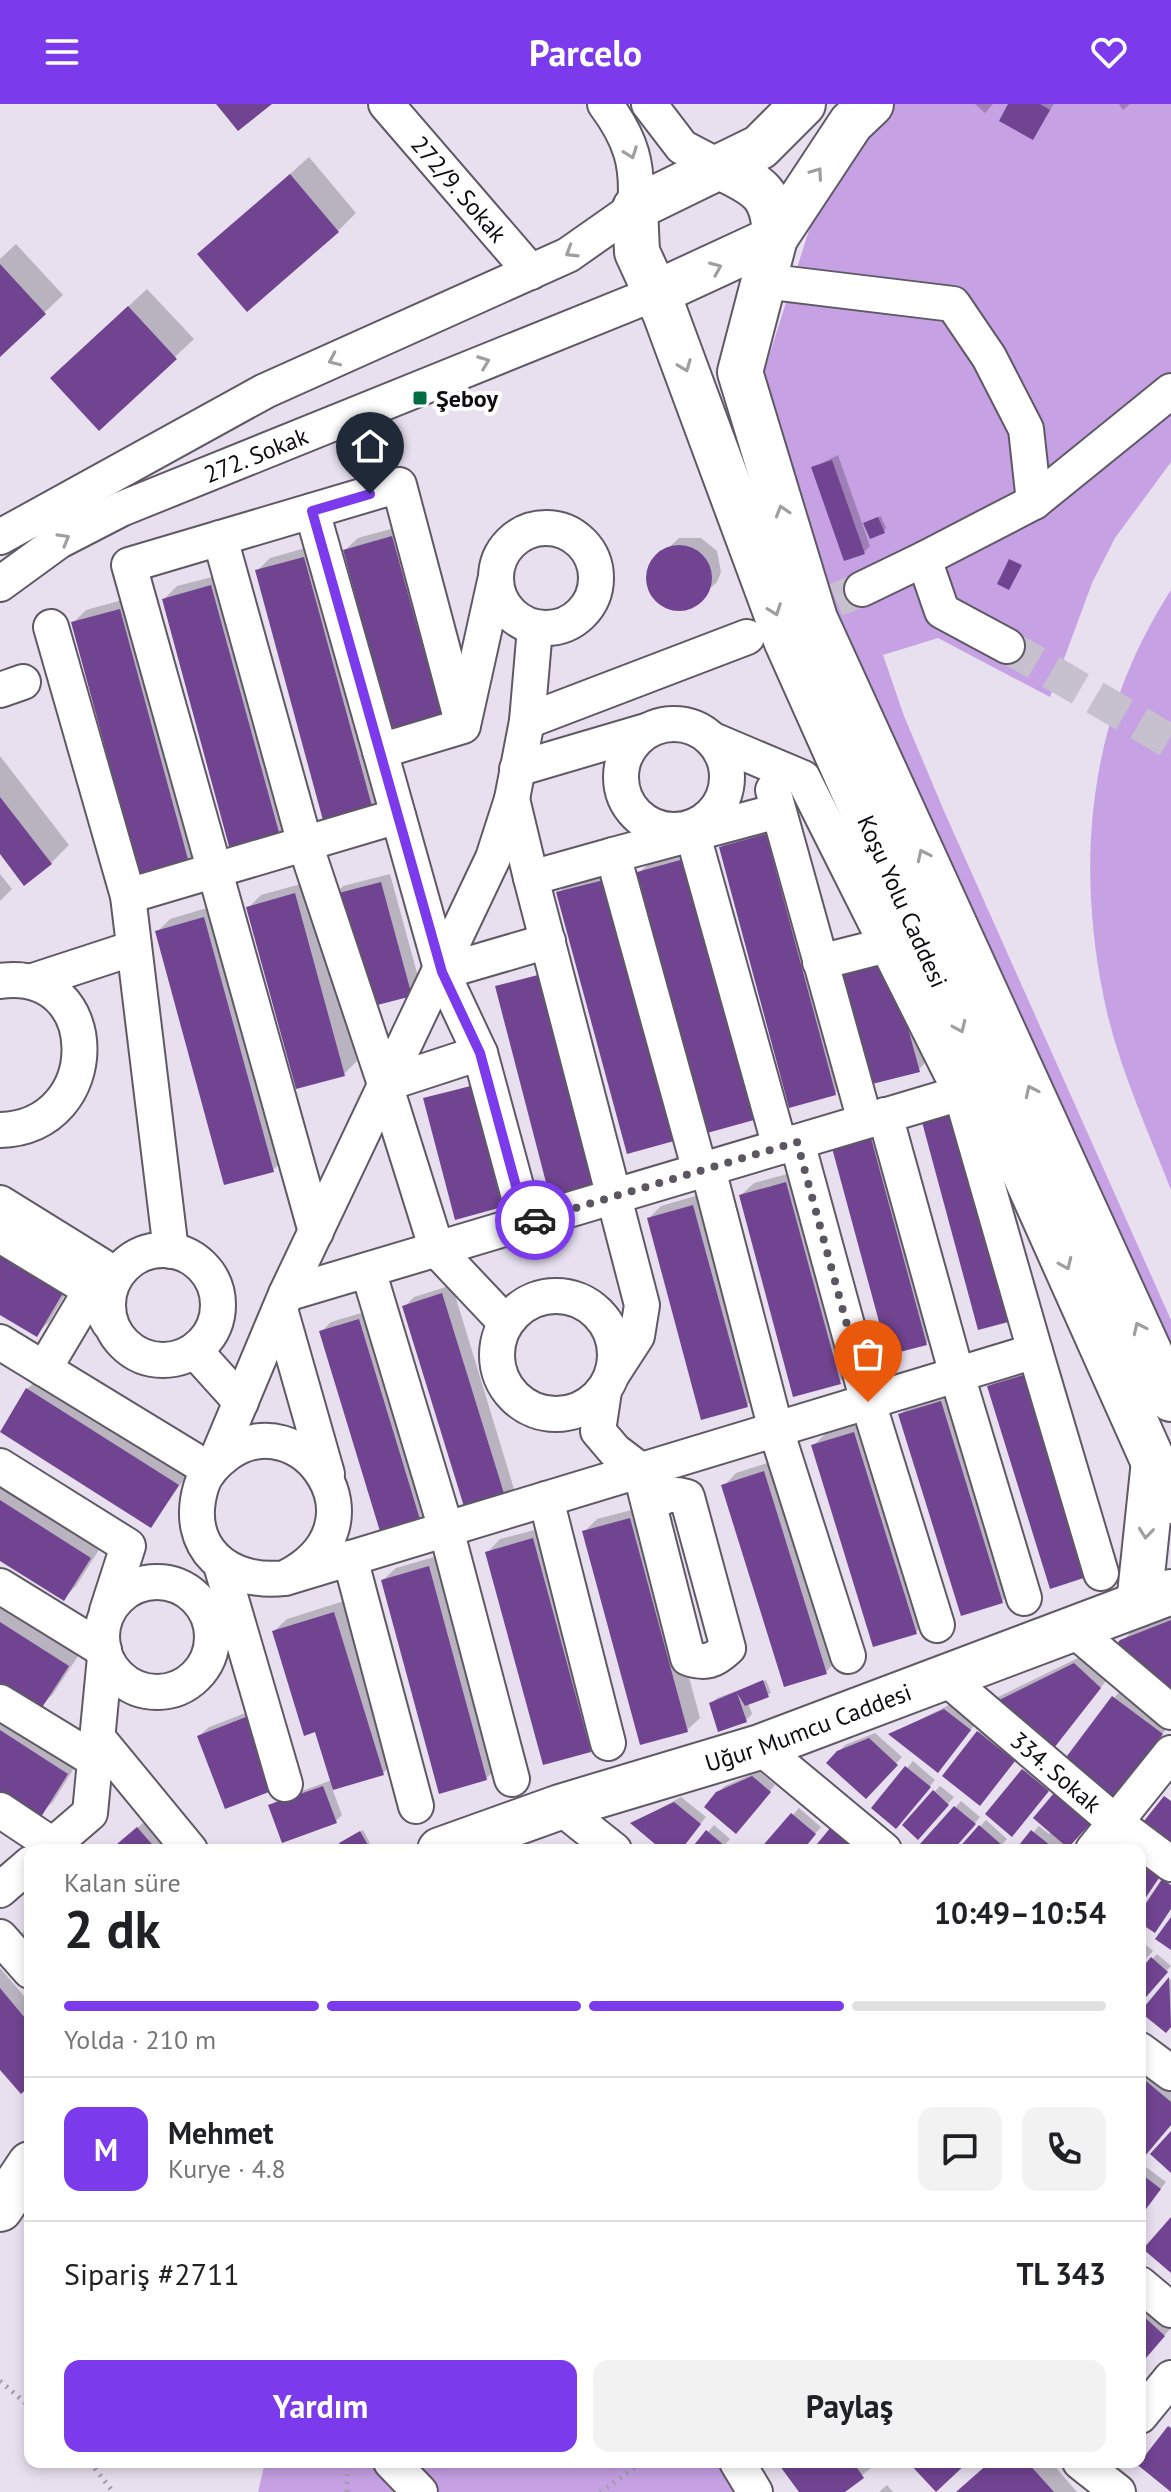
<!DOCTYPE html>
<html lang="tr">
<head>
<meta charset="utf-8">
<style>
	body { margin:0; font-family:"PT Sans",sans-serif; background:#f2f2f2; color:#202124; height:100vh; display:flex; flex-direction:column; font-size:30px; white-space:nowrap }
	* { box-sizing:border-box; margin:0 }
	p { font-size:26px; color:#757577 }
	.icon { flex:none; width:44px; height:44px; fill:none; stroke:currentColor; stroke-width:2; stroke-linecap:round; stroke-linejoin:round }
	.map { position:relative; flex:1; overflow:hidden }
	.details { position:absolute; left:24px; top:1740px; width:1122px; height:624px; display:flex; flex-direction:column; background:#fff; border-radius:16px; box-shadow:0 4px 12px #0003 }
	.details>* { flex:none }
	.pin { position:absolute; display:grid; place-items:center; width:68px; height:68px; color:#fff; margin:-82px -34px; border-radius:50% 50% 50% 0; rotate:-45deg; box-shadow:0 0 8px #0007 }
	.pin .icon { rotate:45deg }
	.courier { position:absolute; display:grid; place-items:center; width:80px; height:80px; margin:-40px; border:6px solid #7c3aed; border-radius:50%; background:#fff; color:#222; box-shadow:0 2px 10px #0007 }
	.head em { font-style:normal; font-weight:700 }
	.head div { display:flex; flex-direction:column-reverse }
	.head { display:flex; align-items:center; justify-content:space-between; height:136px; padding:0 40px }
	h1 { font-size:52px; font-weight:700; line-height:60px }
	.bar { display:grid; grid-template-columns:repeat(4,1fr); gap:12px 8px; align-content:center; height:96px; padding:0 40px }
	.bar i { height:10px; border-radius:6px; background:#e0e0e0 }
	.bar .active { background:#7c3aed }
	.bar p { grid-column:span 4 }
	.line { display:flex; align-items:center; gap:20px; padding:0 40px; border-top:2px solid #e0e0e0 }
	.line div { flex:1 }
	.round { display:grid; place-items:center; flex:none; width:84px; height:84px; border-radius:16px; background:#f2f2f2 }
	.action { display:flex; gap:16px; margin-top:auto; padding:16px 40px }
	.action a { flex:1; height:92px; border-radius:16px; background:#7c3aed; color:#fff; font-size:32px; font-weight:700; line-height:92px; text-align:center }
	.action a+a { background:#f2f2f2; color:#202124 }
	header { display:flex; justify-content:space-between; align-items:center; height:104px; padding:0 40px; background:#7c3aed; color:#fff; font-size:36px; font-weight:700 }
	.map>svg:first-child { display:block }
	.green { fill:#c6a1e4 }
	.shadow { fill:#0003 }
	.building { fill:#714491 }
	.lines { fill:none; stroke-linecap:round; stroke-linejoin:round }
	.minor-tunnel { stroke:#c7c0ce; stroke-width:34; stroke-dasharray:34 17; stroke-linecap:butt }
	.minor-casing { stroke:#5f5965; stroke-width:38 }
	.major-casing { stroke:#5f5965; stroke-width:48 }
	.path { stroke:#a39da9; stroke-width:5; stroke-dasharray:2 6; stroke-linecap:butt }
	.minor { stroke:#fff; stroke-width:34 }
	.major { stroke:#fff; stroke-width:44 }
	.oneway { stroke:#9f9ea0 }
	.done { stroke:#5b565f; stroke-width:8; stroke-dasharray:0 14.4 }
	.route { stroke:#7c3aed; stroke-width:10 }
	.poi-dot { fill:#006c44; stroke:#fff; stroke-width:3 }
	.labels { text-anchor:middle; dominant-baseline:central; stroke-width:8; stroke-linejoin:round; paint-order:stroke }
	.street-label { font-size:24px; fill:#0f0c11; stroke:#fff }
	.poi-label { font-size:24px; font-weight:bold; fill:#0f0c11; stroke:#fff; text-anchor:start }
</style>
</head>
<body>
<header><svg class="icon" aria-label="menu" viewBox="0 0 24 24"><path d="M4 6h16M4 12h16M4 18h16"/></svg>Parcelo<svg class="icon" aria-label="heart" viewBox="0 0 24 24"><path d="M12 20l-8-8c-3-5 5-10 8-4 3-6 11-1 8 4z"/></svg></header>
<div class="map">
<svg width="1171" height="2388" viewBox="0 0 1171 2388">
	<rect width="100%" height="100%" fill="#e8e0ef"/>
	<path class="green" d="M890,0H1171V358L1115,434L1092,479L1050,593L938,534L883,551L904,612L944,707L1171,1216V1273L828,508L757,290L810,123L855,34Z
		M1171,486V1086C1146,1022 1116,957 1103,890C1075,747 1091,610 1171,486Z
		M265,2358H737L755,2388H258Z"/>
	<path class="shadow" d="M975,0H993L985,9Z
		M1010,0H1054L1033,34Z
		M1119,0H1130L1123,6Z
		M309,53L356,109L338,127L200,150Z
		M16,140L63,191L0,250V155Z
		M147,185L194,235L99,324L71,256Z
		M838,351L870,442L864,448L814,363Z
		M881,412L886,424L884,427L868,417Z
		M405,421L453,599L441,611L345,446L358,434Z
		M679,434H701L717,447L721,468L717,478L690,503H669L652,490L648,468L652,459Z
		M316,441L385,692L372,704L257,467L270,454Z
		M224,470L291,717L279,730L164,495L177,482Z
		M951,491L1029,535L1012,564L934,520Z
		M133,493L201,744L188,757L73,519L86,506Z
		M0,652L69,741L51,759L0,747Z
		M778,718L848,976L835,989L721,743L734,730Z
		M696,744L766,1002L753,1015L639,769L652,756Z
		M616,764L686,1022L673,1035L559,789L571,776Z
		M0,770L12,785L0,797Z
		M390,770L420,880L410,890L334,792L343,782Z
		M308,778L357,957L344,970L248,804L261,791Z
		M217,801L286,1053L273,1066L158,827L170,815Z
		M897,843L928,956L918,966L874,978Z
		M473,981L503,1099L501,1102L426,995Z
		M880,1025L935,1230L926,1239L835,1044Z
		M799,1067L852,1266L839,1278L741,1091L754,1079Z
		M706,1089L760,1288L747,1301L649,1114L661,1102Z
		M0,1131L74,1176L49,1218L36,1230L0,1208Z
		M452,1181L514,1385L505,1394L405,1202L414,1193Z
		M368,1207L431,1410L421,1420L321,1228L331,1218Z
		M1043,1258L1104,1457L989,1283L1002,1270Z
		M37,1276L187,1371L151,1422L27,1285Z
		M954,1286L1015,1484L1002,1497L900,1311L913,1298Z
		M866,1316L928,1515L916,1528L813,1342L826,1329Z
		M777,1356L838,1555L826,1568L724,1382L736,1369Z
		M0,1376L102,1441L76,1482L63,1495L0,1454Z
		M643,1403L700,1614L687,1626L584,1428L597,1415Z
		M546,1423L603,1634L590,1647L488,1448L500,1435Z
		M441,1451L498,1662L486,1675L383,1476L396,1464Z
		M347,1496L396,1656L383,1669L332,1684L342,1711L336,1717L271,1702L277,1696L332,1676L316,1626L274,1527L287,1515Z
		M0,1498L80,1549L53,1590L41,1602L0,1577Z
		M1171,1512V1583L1117,1542L1132,1527Z
		M1084,1551L1109,1573L1054,1642L990,1602L998,1593Z
		M766,1576L771,1589L748,1599L752,1610L746,1616L711,1600L717,1594Z
		M1123,1584L1170,1620L1120,1686L1114,1594Z
		M951,1600L976,1619L944,1660L891,1630Z
		M256,1605L282,1675L199,1632L209,1623Z
		M0,1606L79,1656L53,1698L40,1710L0,1685Z
		M984,1623L1020,1650L986,1693L978,1629Z
		M875,1629L902,1653L866,1693L828,1659L845,1641Z
		M913,1657L935,1676L902,1716L874,1704Z
		M1030,1660L1054,1680L1018,1724L988,1710Z
		M759,1667L775,1681L742,1721L718,1689L725,1682Z
		M940,1682L954,1693L924,1727L904,1721Z
		M1062,1685L1094,1713L1066,1744L1069,1746H1018L1039,1722L1049,1730L1051,1727L1056,1691Z
		M681,1693L706,1713L679,1746H665L633,1719Z
		M961,1697L980,1713L952,1746H930L923,1740Z
		M799,1704L821,1723L801,1746L763,1745Z
		M148,1715L174,1746H111Z
		M986,1716L1007,1735L997,1746H959Z
		M714,1721L730,1735L720,1746H692Z
		M363,1726L370,1739L360,1746H346L342,1739Z
		M580,1740L588,1746H564Z
		M1140,1752L1163,1767L1140,1802Z
		M30,1821V1838L22,1829Z
		M1140,1836L1153,1847L1140,1861Z
		M1157,1850L1171,1862L1140,1897V1869Z
		M0,1864L30,1899V1979L0,1963Z
		M1171,1874V1921L1166,1926L1143,1907Z
		M1148,1961L1171,1981V2020L1140,2045V1969Z
		M1146,2063L1166,2078L1140,2111V2069Z
		M1141,2200L1170,2225L1140,2259V2201Z
		M779,2358H869L872,2363L842,2388H802Z
		M992,2358H1051L1077,2388H958Z
		M887,2381L893,2388H879Z"/>
	<path class="building" d="M216,0H272L238,27Z
		M1008,0H1040L1050,6L1033,36L999,17Z
		M290,70L339,128L247,208L197,150Z
		M0,160L46,210L0,253Z
		M128,202L177,255L99,327L50,274Z
		M832,356L865,450L844,457L811,363Z
		M878,413L885,429L870,435L863,419Z
		M392,432L442,613L392,627L343,446Z
		M646 474a33 33 0 1 1 66 0a33 33 0 1 1-66 0Z
		M304,453L373,706L324,720L255,466Z
		M1009,455L1022,461L1009,486L997,480Z
		M211,481L280,732L230,746L162,495Z
		M120,505L189,759L140,773L71,518Z
		M0,693L52,760L24,782L0,750Z
		M766,730L836,991L789,1004L719,743Z
		M684,755L754,1016L707,1029L637,768Z
		M604,776L674,1037L627,1050L556,788Z
		M381,778L412,892L362,905L331,791Z
		M295,789L345,972L296,985L246,803Z
		M204,813L274,1068L224,1081L155,827Z
		M888,851L920,968L872,980L841,864Z
		M542,870L597,1081L550,1094L495,882Z
		M471,982L502,1103L455,1116L423,994Z
		M960,1008L1016,1216L978,1226L922,1018Z
		M871,1034L927,1241L888,1251L832,1044Z
		M786,1078L841,1280L793,1293L739,1091Z
		M693,1101L748,1303L701,1316L647,1114Z
		M0,1151L63,1189L37,1233L0,1211Z
		M442,1189L506,1396L466,1409L402,1202Z
		M359,1215L422,1422L382,1434L319,1227Z
		M1030,1269L1093,1471L1050,1485L987,1282Z
		M26,1284L179,1381L151,1424L0,1328Z
		M941,1297L1003,1499L961,1512L898,1310Z
		M854,1328L917,1530L873,1543L811,1341Z
		M764,1367L827,1570L784,1583L721,1381Z
		M0,1396L91,1454L64,1497L0,1457Z
		M630,1414L688,1628L640,1641L582,1427Z
		M533,1434L591,1648L543,1661L485,1448Z
		M429,1462L487,1676L439,1690L381,1476Z
		M334,1508L384,1671L333,1686L315,1628L304,1632L272,1527Z
		M1171,1516V1586L1114,1543L1120,1536Z
		M0,1518L69,1562L41,1605L0,1579Z
		M1074,1559L1101,1584L1054,1644L987,1602Z
		M763,1576L769,1593L745,1602L737,1589L747,1618L718,1628L709,1599Z
		M1112,1592L1163,1630L1111,1698L1061,1660Z
		M944,1605L971,1626L938,1669L888,1630Z
		M246,1613L274,1686L225,1705L197,1632Z
		M0,1626L68,1670L41,1713L0,1687Z
		M977,1627L1015,1657L980,1702L942,1672Z
		M869,1634L898,1661L866,1695L826,1659L837,1647Z
		M905,1662L931,1683L896,1725L871,1704Z
		M1022,1665L1049,1687L1012,1733L985,1710Z
		M752,1672L771,1688L736,1730L704,1703L716,1688Z
		M323,1682L337,1719L282,1739L268,1701Z
		M933,1686L949,1701L918,1736L902,1721Z
		M1054,1689L1090,1720L1068,1744L1033,1714Z
		M1164,1692L1171,1697V1739L1144,1717Z
		M674,1698L701,1720L681,1746H662L630,1719Z
		M954,1702L976,1720L953,1746H927L920,1740Z
		M791,1709L816,1730L803,1746H759Z
		M979,1721L1003,1742L999,1746H957Z
		M137,1723L157,1746H110Z
		M831,1723L852,1741L848,1746H812Z
		M706,1726L725,1742L722,1746H690Z
		M1031,1726L1056,1746H1015Z
		M360,1727L369,1743L343,1746L339,1739Z
		M1140,1761L1159,1774L1140,1802Z
		M1162,1775L1171,1781V1805L1155,1829L1140,1819V1808Z
		M1171,1813V1846L1155,1835Z
		M1151,1853L1168,1868L1140,1900V1866Z
		M1169,1873L1171,1923L1166,1929L1140,1908Z
		M0,1884L30,1920V1982L21,1990L0,1966Z
		M1140,1972L1171,1998V2021L1145,2052L1140,2048Z
		M1171,2027V2069L1150,2050Z
		M1140,2069L1161,2085L1140,2113Z
		M1171,2113V2169L1143,2145Z
		M1140,2209L1165,2232L1140,2261Z
		M1168,2322L1171,2324V2388L1134,2358H1140Z
		M777,2358H853L864,2374L845,2388H799Z
		M908,2358H968L936,2388Z
		M990,2358H1027L1054,2388H956Z"/>
	<g class="lines">
		<path class="minor-tunnel" d="M789,516L862,485
			M1007,542L1171,638"/>
		<defs>
			<g id="minor">
				<path id="s1" d="M386,0L531,168"/>
				<path d="M649,0L682,43L722,64"/>
				<path d="M763,177L953,200L989,253L1026,325L1034,398"/>
				<path d="M312,407L380,647"/>
				<circle cx="546" cy="474" r="50"/>
				<path d="M0,433L265,287L568,151L635,104C639,61 631,35 605,0"/>
				<path d="M220,434L305,740L385,980"/>
				<path d="M924,455L1034,398L1171,287"/>
				<path id="s2" d="M0,480L59,437L121,405L656,189"/>
				<path d="M862,485L924,455L942,507L1007,542"/>
				<path d="M51,523L128,792L171,1147"/>
				<path d="M0,586L23,578"/>
				<path d="M464,617L495,477"/>
				<path d="M527,617L535,524"/>
				<circle cx="674" cy="673" r="53"/>
				<path d="M517,665L646,627"/>
				<path d="M773,686L865,1017"/>
				<path d="M512,695L531,774"/>
				<path d="M691,724L780,1043"/>
				<path d="M613,751L531,774L642,1201L637,1232L613,1269"/>
				<path d="M128,792L398,712"/>
				<path d="M820,858L887,841"/>
				<path d="M442,868L548,837"/>
				<path d="M36,876L134,844"/>
				<path d="M0,877C105,862 107,1023 0,1026"/>
				<path d="M480,949L385,980L437,1146L506,1219"/>
				<path d="M885,1011L957,1271L1024,1494"/>
				<path d="M797,1038L868,1298L937,1521"/>
				<path d="M708,1065L776,1326L848,1552"/>
				<path d="M700,1067L613,751L778,707"/>
				<path d="M0,1099L116,1171"/>
				<path d="M316,1128L129,461L399,381L463,622L380,647L442,868L480,949L526,1119"/>
				<path d="M0,1131L91,1186L109,1219"/>
				<circle cx="163" cy="1201" r="55"/>
				<path d="M368,1166L446,1425L512,1675"/>
				<path d="M286,1190L961,989L803,674L713,636"/>
				<circle cx="556" cy="1251" r="59"/>
				<path d="M280,1205L327,1370"/>
				<path d="M0,1238L210,1366"/>
				<path d="M195,1247L241,1298"/>
				<path d="M1035,1247L1101,1469"/>
				<path d="M44,1265L91,1186"/>
				<path d="M604,1287L598,1327L615,1347L640,1366L688,1554C706,1560 714,1557 728,1544L687,1393C670,1388 662,1391 650,1404"/>
				<path d="M215,1359L286,1190L493,754L512,695L527,617L747,533"/>
				<path d="M0,1362L128,1442L107,1507"/>
				<path d="M546,1395L608,1639"/>
				<path d="M350,1454L416,1702"/>
				<path d="M221,1461L285,1680"/>
				<path d="M285,1474C392,1421 301,1296 227,1350C215,1359 205,1369 201,1383C183,1444 228,1481 285,1474L1035,1247L961,989"/>
				<circle cx="157" cy="1533" r="55"/>
				<path d="M0,1482L104,1546"/>
				<path d="M1074,1526L1171,1608"/>
				<path id="s3" d="M945,1573L1115,1718L1171,1760"/>
				<path d="M0,1598L95,1656"/>
				<path d="M97,1633L190,1746"/>
				<path d="M760,1643L884,1746"/>
				<path d="M560,1703L614,1746"/>
				<path d="M0,1706L60,1746"/>
				<path d="M47,1746L90,1709L105,1553"/>
				<path d="M1093,1746L1171,1649"/>
				<path d="M0,1786L30,1760"/>
				<path d="M0,1833L30,1867"/>
				<path d="M1140,1946L1171,1969"/>
				<path d="M1140,2180L1171,2206"/>
				<path d="M1140,2312L1171,2274"/>
				<path d="M391,2358L420,2388"/>
				<path d="M737,2358L755,2388"/>
				<path d="M1080,2358L1118,2388"/>
			</g>
			<g id="major">
				<path id="s4" d="M803,0L760,43L635,104L637,148L665,209L786,536L1171,1397"/>
				<path d="M722,64C760,82 774,90 775,134L740,268L815,515L1171,1295"/>
				<path d="M656,189L775,134L851,19L871,0"/>
				<path d="M1139,1500L1154,1357"/>
				<path id="s5" d="M440,1746L560,1703L760,1643L1171,1488"/>
				<path d="M0,2105L30,2060"/>
			</g>
		</defs>
		<use href="#minor" class="minor-casing"/>
		<use href="#major" class="major-casing"/>
		<path class="path" d="M0,2277L30,2303
			M90,2358L113,2388
			M347,2388V2358
			M600,2388L643,2358"/>
		<use href="#minor" class="minor"/>
		<use href="#major" class="major"/>
	</g>
	<defs><path id="oneway-chevron" d="M-2-3.5L2.5 0L-2 3.5" fill="none" stroke-width="1.6" stroke-linecap="round" stroke-linejoin="round" transform="scale(2)"/></defs>
	<g class="oneway">
		<use href="#oneway-chevron" transform="translate(631 49) rotate(70)"/>
		<use href="#oneway-chevron" transform="translate(817 69) rotate(-55)"/>
		<use href="#oneway-chevron" transform="translate(571 148) rotate(148)"/>
		<use href="#oneway-chevron" transform="translate(716 164) rotate(-23)"/>
		<use href="#oneway-chevron" transform="translate(334 256) rotate(156)"/>
		<use href="#oneway-chevron" transform="translate(484 258) rotate(-21)"/>
		<use href="#oneway-chevron" transform="translate(685 262) rotate(69)"/>
		<use href="#oneway-chevron" transform="translate(782 407) rotate(-107)"/>
		<use href="#oneway-chevron" transform="translate(64 435) rotate(-30)"/>
		<use href="#oneway-chevron" transform="translate(775 506) rotate(70)"/>
		<use href="#oneway-chevron" transform="translate(923 751) rotate(-115)"/>
		<use href="#oneway-chevron" transform="translate(960 923) rotate(66)"/>
		<use href="#oneway-chevron" transform="translate(1031 987) rotate(-115)"/>
		<use href="#oneway-chevron" transform="translate(1066 1160) rotate(66)"/>
		<use href="#oneway-chevron" transform="translate(1139 1224) rotate(-115)"/>
		<use href="#oneway-chevron" transform="translate(1146 1429) rotate(96)"/>
	</g>
	<g class="lines">
		<path class="done" d="M535,1116L797,1038L868,1298"/>
		<path class="route" d="M370,390L312,407L442,868L480,949L526,1119L535,1116"/>
	</g>
	<rect class="poi-dot" x="412" y="286" width="16" height="16" rx="4"/>
	<g class="labels">
		<g class="street-label">
			<text stroke="none"><textPath href="#s1" startOffset="112">272/9. Sokak</textPath></text>
			<text stroke="none"><textPath href="#s2" startOffset="288">272. Sokak</textPath></text>
			<text stroke="none"><textPath href="#s4" startOffset="946">Koşu Yolu Caddesi</textPath></text>
			<text stroke="none"><textPath href="#s5" startOffset="388">Uğur Mumcu Caddesi</textPath></text>
			<text stroke="none"><textPath href="#s3" startOffset="146">334. Sokak</textPath></text>
		</g>
		<g class="poi-label">
			<text x="436" y="294">Şeboy</text>
		</g>
	</g>
</svg>
<div class="pin" style="left:868px;top:1298px;background:#ea580c"><svg class="icon" aria-label="bag" viewBox="0 0 24 24"><path d="M5 8h14l-1 12H6zM9 8a3 3 0 0 1 6 0"/></svg></div>
<div class="pin" style="left:370px;top:390px;background:#1f2937"><svg class="icon" aria-label="home" viewBox="0 0 24 24"><path d="M3 11l9-7 9 7M6 9v11h12V9"/></svg></div>
<div class="courier" style="left:535px;top:1116px"><svg class="icon" aria-label="car" viewBox="0 0 24 24"><path d="M5 17H2v-5l4-1 3-4h7l3 4 3 1v5h-3M9 17h6M6 11h13"/><circle cx="7" cy="17" r="2"/><circle cx="17" cy="17" r="2"/></svg></div>
<section class="details">
<div class="head"><div><h1>2 dk</h1><p>Kalan süre</p></div><em>10:49–10:54</em></div>
<div class="bar"><i class="active"></i><i class="active"></i><i class="active"></i><i></i><p>Yolda · 210 m</p></div>
<div class="line" style="height:144px"><b class="round" style="background:#7c3aed;color:#fff">M</b><div><b>Mehmet</b><p>Kurye · 4.8</p></div><a class="round"><svg class="icon" aria-label="chat" viewBox="0 0 24 24"><path d="M4 5h16v11H9l-5 4z"/></svg></a><a class="round"><svg class="icon" aria-label="phone" viewBox="0 0 24 24"><path d="M5 4h4l2 5-3 2q2 4 5 5l2-3 5 2v4C11 20 4 13 5 4z"/></svg></a></div>
<div class="line" style="height:104px"><div>Sipariş #2711</div><b>TL 343</b></div>
<div class="action"><a>Yardım</a><a>Paylaş</a></div>
</section>
</div>
</body>
</html>
